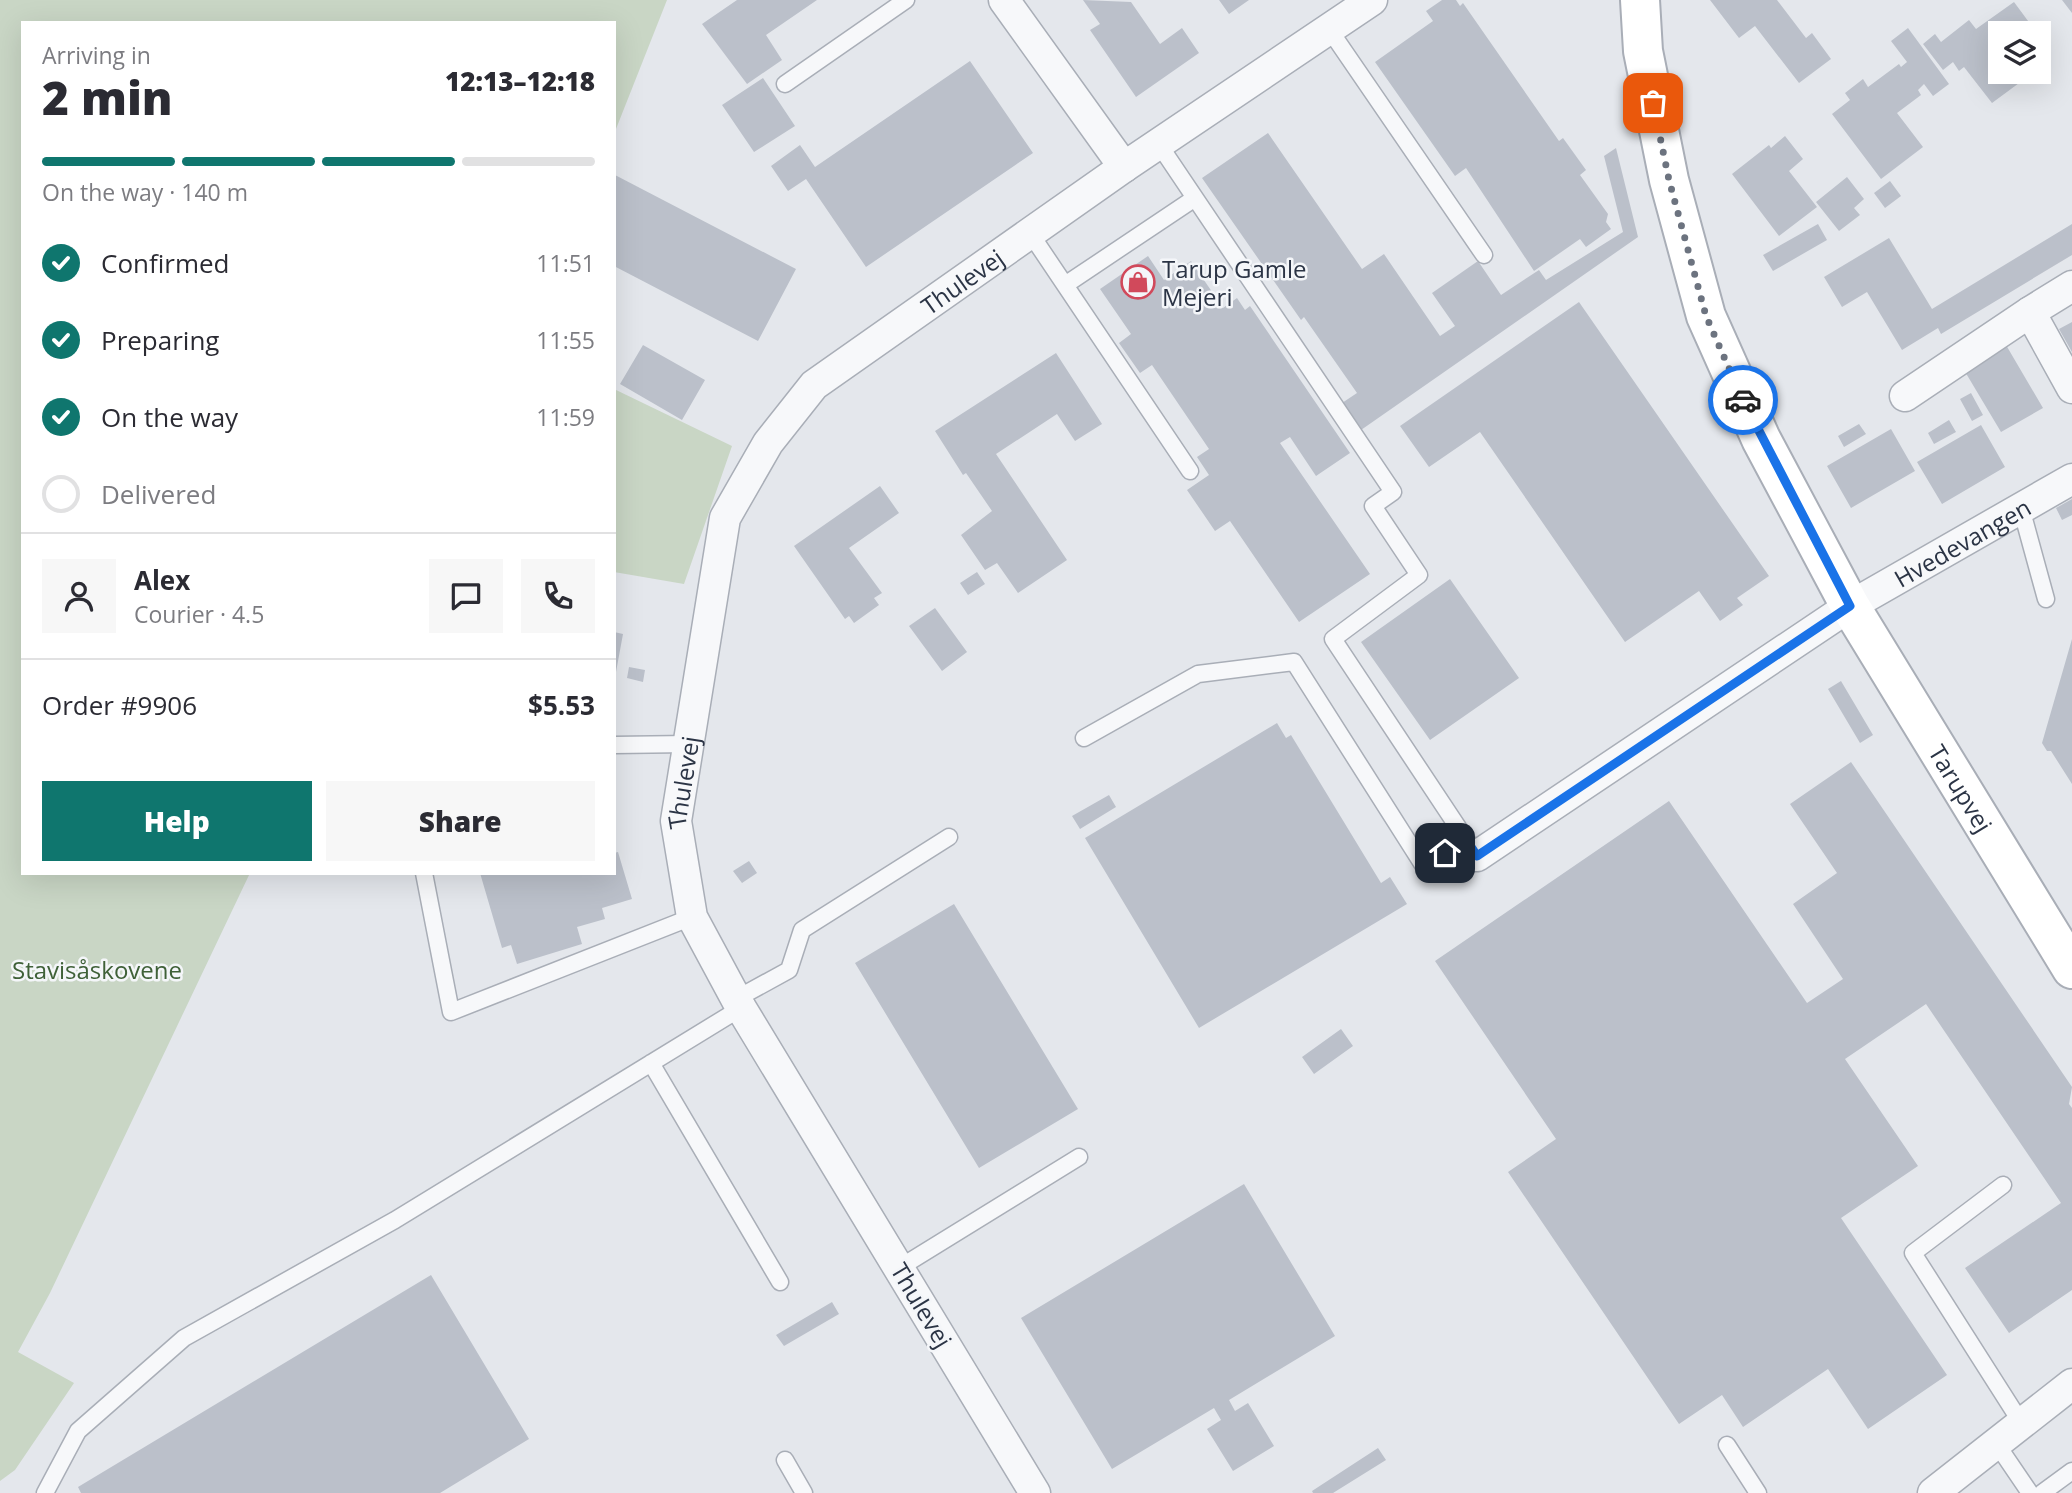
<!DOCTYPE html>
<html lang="en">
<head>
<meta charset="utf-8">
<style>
	body { margin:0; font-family:"Open Sans",sans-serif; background:#f7f7f7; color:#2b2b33; height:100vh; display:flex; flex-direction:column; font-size:26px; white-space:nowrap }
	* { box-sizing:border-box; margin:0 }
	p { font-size:23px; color:#7c7c81 }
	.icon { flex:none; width:38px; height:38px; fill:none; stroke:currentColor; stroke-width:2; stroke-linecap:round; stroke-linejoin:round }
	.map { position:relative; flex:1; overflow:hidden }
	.side { position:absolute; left:21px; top:21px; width:595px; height:854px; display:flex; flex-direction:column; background:#fff; border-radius:0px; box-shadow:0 7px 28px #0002 }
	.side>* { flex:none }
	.controls { position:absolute; left:1988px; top:21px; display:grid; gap:14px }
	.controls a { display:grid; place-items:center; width:63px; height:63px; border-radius:0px; background:#fff; box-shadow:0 7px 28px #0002; font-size:35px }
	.pin { position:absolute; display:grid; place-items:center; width:60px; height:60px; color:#fff; margin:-30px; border-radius:14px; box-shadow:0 4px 10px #0006 }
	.courier { position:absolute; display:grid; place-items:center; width:70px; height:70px; margin:-35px; border:5px solid #1a73e8; border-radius:50%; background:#fff; color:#222; box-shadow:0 2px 9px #0007 }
	.headline em { font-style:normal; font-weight:800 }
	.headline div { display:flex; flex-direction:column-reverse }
	.headline { display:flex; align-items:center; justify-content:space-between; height:119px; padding:0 21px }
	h1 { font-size:46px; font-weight:800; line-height:52px }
	.bar { display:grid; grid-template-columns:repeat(4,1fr); gap:10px 7px; align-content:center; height:84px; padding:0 21px }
	.bar i { height:9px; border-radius:5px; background:#e1e1e2 }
	.bar .selected { background:#0f766e }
	.bar p { grid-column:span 4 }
	.line { display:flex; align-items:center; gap:18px; padding:0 21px; border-top:2px solid #e1e1e2 }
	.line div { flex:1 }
	.round { display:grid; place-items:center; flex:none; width:74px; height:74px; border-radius:0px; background:#f7f7f7 }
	ol { padding:0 21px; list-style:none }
	li { display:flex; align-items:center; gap:21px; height:77px }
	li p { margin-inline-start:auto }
	li .icon { padding:7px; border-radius:50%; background:#0f766e; color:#fff; stroke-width:4 }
	li:last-child { color:#7c7c81 }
	li i { width:38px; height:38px; border:4px solid #e1e1e2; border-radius:50% }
	.button { display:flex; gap:14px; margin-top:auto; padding:14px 21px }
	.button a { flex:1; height:80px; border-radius:0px; background:#0f766e; color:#fff; font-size:28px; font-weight:800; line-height:80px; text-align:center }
	.button a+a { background:#f7f7f7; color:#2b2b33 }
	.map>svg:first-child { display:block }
	.green { fill:#c9d6c5 }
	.building { fill:#bbc0ca }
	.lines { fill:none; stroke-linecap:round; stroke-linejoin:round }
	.lane-casing { stroke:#a9aeb7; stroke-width:19 }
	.street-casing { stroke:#a9aeb7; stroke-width:33 }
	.secondary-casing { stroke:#a9aeb7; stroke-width:42 }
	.lane { stroke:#f7f8fa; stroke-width:16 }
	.street { stroke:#f7f8fa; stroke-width:30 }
	.secondary { stroke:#fff; stroke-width:38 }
	.done { stroke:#6c737f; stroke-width:7; stroke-dasharray:0 12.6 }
	.route { stroke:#1a73e8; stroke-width:9 }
	.labels { text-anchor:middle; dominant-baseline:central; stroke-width:5; stroke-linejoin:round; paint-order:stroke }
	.poi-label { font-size:24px; fill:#2b3445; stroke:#f4f6f9; text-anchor:start }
	.street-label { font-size:24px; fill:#2b3445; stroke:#f4f6f9 }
	.park-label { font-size:24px; fill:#3f6138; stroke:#f4f6f9 }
</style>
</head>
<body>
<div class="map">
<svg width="2072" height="1493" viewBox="0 0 2072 1493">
	<rect width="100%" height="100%" fill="#e4e7ec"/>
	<path class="green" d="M0,0H667L614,134V23H23V873H250L50,1293L18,1352L74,1383L15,1470L0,1481Z
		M614,389L732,446L684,584L614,572Z"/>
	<path class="building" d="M737,0H817L766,35L782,60L747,84L702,24Z
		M1083,0L1131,2L1160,44L1182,28L1199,53L1136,97L1090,30L1100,24Z
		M1219,0H1249L1229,14Z
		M1442,0H1456L1460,6L1463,3L1559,141L1563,138L1586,170L1580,175L1608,214L1606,222L1611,229L1586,247L1580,239L1534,271L1466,168L1455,176L1375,62L1433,21L1426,11Z
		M1710,0H1777L1806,38L1812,33L1831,59L1799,83L1755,26L1739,38Z
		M2062,0H2072V13Z
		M2014,2L2037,33H2000V72H2034L1992,103L1964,67L1959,71L1953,62L1943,70L1923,44L1935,34L1941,42L1969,20L1976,29Z
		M1908,28L1949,84L1933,96L1924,84L1918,90L1921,95L1897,113L1923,147L1881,179L1832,114L1850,100L1845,93L1863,79L1868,87L1899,64L1901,67L1907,62L1891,41Z
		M970,61L1033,153L866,267L806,179L788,191L771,166L800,145L815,167Z
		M763,78L795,126L754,152L722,105Z
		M1268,133L1362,269L1384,254L1440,336L1455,326L1432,293L1478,261L1501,295L1539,270L1546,280L1623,232L1604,156L1616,148L1638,237L1361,430L1342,403L1357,393L1304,317L1301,320L1202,178Z
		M1785,136L1803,159L1789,171L1817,207L1779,236L1732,174L1769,145L1771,148Z
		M615,175L796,269L758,341L614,266Z
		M1847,177L1864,199L1854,208L1860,215L1839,231L1816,202Z
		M1890,181L1901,196L1885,208L1874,193Z
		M1818,224L1827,240L1773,271L1763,255Z
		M2072,224V255L1941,334L1938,328L1902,350L1867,292L1842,307L1824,277L1889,238L1932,309Z
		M1148,256L1164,280L1191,261L1223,308L1237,298L1245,310L1250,306L1350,453L1316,476L1290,437L1280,443L1370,574L1299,622L1230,521L1215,531L1187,490L1209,475L1197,457L1209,449L1152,365L1140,373L1119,343L1131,334L1100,289Z
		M1579,302L1769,576L1737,598L1743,605L1720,621L1699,591L1625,642L1480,432L1429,467L1400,426Z
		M2072,322V352L2059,329Z
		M643,345L705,380L682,420L620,384Z
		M2006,345L2043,408L2001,432L1964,370Z
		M1056,353L1102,424L1075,441L1057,414L996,454L1067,560L1018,593L997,563L985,570L961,535L992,511L966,473L963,475L935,431Z
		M1971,393L1983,415L1972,421L1960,399Z
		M1949,420L1956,432L1934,444L1928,433Z
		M1859,424L1866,434L1844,447L1838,436Z
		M1981,425L2005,467L1942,504L1917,462Z
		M1891,429L1915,471L1851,508L1827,466Z
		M880,486L899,513L849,548L882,593L874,598L879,605L854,623L849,616L845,619L794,546Z
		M2072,499V515L2062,520L2056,508Z
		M977,572L985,584L968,595L960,583Z
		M1450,579L1519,678L1430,740L1361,642Z
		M935,608L967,652L942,671L909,626Z
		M614,632L623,634L616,672H614Z
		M2072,639V784L2051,751H2047L2042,743Z
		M629,667L645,670L643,682L627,678Z
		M1841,681L1873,735L1860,743L1828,689Z
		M1277,723L1286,738L1291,735L1381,883L1390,877L1407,904L1199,1028L1085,838Z
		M1851,762L2072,1087L2069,1104L2072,1108V1290L2009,1333L1965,1268L2061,1203L1926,1004L1845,1059L1918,1166L1841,1218L1947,1375L1868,1429L1828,1369L1743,1427L1722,1395L1679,1424L1508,1172L1556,1139L1435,961L1669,801L1807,1003L1843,979L1793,904L1837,873L1790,804Z
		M1109,795L1116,807L1080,829L1072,816Z
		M618,852L632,899L602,908L605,919L577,927L582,944L517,964L511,945L502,948L480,873H614V853Z
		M749,861L757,873L742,883L733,871Z
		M954,904L1078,1109L979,1168L855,963Z
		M1341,1029L1353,1046L1314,1074L1302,1057Z
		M1244,1184L1335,1336L1229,1400L1235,1411L1248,1403L1274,1446L1233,1471L1207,1429L1221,1420L1214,1408L1112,1469L1021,1318Z
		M431,1275L529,1439L440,1493H81L78,1487Z
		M832,1302L839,1314L784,1346L776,1335Z
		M1378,1448L1386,1460L1333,1493H1313L1312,1491Z"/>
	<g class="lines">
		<defs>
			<path id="lane" d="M1329,29L1484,255
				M785,84L906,0
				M1158,143L1393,492L1373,506L1419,575L1333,639L1477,856
				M1030,233L1190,471
				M1065,285L1195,198
				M2021,508L2046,599
				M1084,738L1198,674L1294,662L1423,865L1467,841
				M614,745L689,744
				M424,873L451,1012L692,917
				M736,999L789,970L802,930L949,837
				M651,1063L780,1282
				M2003,1185L1913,1253L2022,1424
				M899,1268L1079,1157
				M1996,1443L2030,1493
				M1727,1445L1758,1493
				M785,1460L804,1493
				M45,1493L78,1431L184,1338L395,1220L741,1008
				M2042,1493L2072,1471"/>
			<g id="street">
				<path d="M1004,0L1124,167"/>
				<path d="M2072,286L2030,312L2072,388"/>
				<path d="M1905,396L2030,312"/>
				<path id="s1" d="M1477,856L1850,606L2072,479"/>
				<path id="s2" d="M1035,1493L741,1008L692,917L676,821L725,518L768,443L814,385L1124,167L1372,0"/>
				<path d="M1933,1493L2072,1384"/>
			</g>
			<g id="secondary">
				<path id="s3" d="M1640,0L1643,51L1669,180L1706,316L1761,439L1850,606L2072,969"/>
			</g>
		</defs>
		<use href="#lane" class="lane-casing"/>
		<use href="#street" class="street-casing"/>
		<use href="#secondary" class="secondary-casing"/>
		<use href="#lane" class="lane"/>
		<use href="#street" class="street"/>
		<use href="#secondary" class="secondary"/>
	</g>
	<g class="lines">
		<path class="done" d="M1653,103L1669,180L1706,316L1743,400"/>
		<path class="route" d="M1445,853L1467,841L1477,856L1850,606L1743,400"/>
	</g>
	<defs>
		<symbol id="shop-ring" viewBox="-11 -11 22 22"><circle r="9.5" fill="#f4f6f9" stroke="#d1495b" stroke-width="1.5"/><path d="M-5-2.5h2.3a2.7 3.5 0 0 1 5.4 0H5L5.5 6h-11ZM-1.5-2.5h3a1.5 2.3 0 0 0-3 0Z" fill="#d1495b"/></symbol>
	</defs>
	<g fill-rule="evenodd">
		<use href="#shop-ring" x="1119" y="263" width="38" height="38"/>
	</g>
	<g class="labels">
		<g class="poi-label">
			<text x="1162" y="268">Tarup Gamle<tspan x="1162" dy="28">Mejeri</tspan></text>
		</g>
		<g class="street-label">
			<text stroke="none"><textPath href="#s2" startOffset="1416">Thulevej</textPath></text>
			<text stroke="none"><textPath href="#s1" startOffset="578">Hvedevangen</textPath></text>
			<text stroke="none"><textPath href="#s2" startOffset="807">Thulevej</textPath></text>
			<text stroke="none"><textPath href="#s3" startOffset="861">Tarupvej</textPath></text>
			<text transform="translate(922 1305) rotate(59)">Thulevej</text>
		</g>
		<g class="park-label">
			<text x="97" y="969">Stavisåskovene</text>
		</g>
	</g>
</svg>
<div class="controls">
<a><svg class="icon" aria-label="layers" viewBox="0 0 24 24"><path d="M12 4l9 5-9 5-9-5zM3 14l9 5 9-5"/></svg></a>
</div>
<div class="pin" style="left:1653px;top:103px;background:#ea580c"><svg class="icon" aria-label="bag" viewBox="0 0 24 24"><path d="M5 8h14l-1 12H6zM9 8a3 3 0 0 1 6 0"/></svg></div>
<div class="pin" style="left:1445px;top:853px;background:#1f2937"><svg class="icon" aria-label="home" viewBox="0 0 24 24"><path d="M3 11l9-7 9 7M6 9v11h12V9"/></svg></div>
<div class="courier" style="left:1743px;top:400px"><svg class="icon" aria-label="car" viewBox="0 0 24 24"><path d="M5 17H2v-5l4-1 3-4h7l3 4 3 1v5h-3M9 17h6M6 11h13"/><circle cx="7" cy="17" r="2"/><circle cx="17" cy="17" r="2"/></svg></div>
<section class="side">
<div class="headline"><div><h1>2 min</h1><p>Arriving in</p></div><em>12:13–12:18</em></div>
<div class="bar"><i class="selected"></i><i class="selected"></i><i class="selected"></i><i></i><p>On the way · 140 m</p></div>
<ol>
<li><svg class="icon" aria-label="check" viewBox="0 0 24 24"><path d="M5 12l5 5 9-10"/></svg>Confirmed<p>11:51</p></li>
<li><svg class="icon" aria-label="check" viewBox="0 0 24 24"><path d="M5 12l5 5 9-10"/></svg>Preparing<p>11:55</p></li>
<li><svg class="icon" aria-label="check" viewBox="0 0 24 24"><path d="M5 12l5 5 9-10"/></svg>On the way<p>11:59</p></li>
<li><i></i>Delivered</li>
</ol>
<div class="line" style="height:126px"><a class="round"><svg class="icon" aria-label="person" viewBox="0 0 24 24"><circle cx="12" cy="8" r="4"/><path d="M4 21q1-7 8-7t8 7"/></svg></a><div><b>Alex</b><p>Courier · 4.5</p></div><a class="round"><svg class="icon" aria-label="chat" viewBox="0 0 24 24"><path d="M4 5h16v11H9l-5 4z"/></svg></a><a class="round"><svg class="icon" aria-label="phone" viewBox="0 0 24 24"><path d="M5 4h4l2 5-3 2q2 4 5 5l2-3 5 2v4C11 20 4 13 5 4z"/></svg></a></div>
<div class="line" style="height:91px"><div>Order #9906</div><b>$5.53</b></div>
<div class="button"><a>Help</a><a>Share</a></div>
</section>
</div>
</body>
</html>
